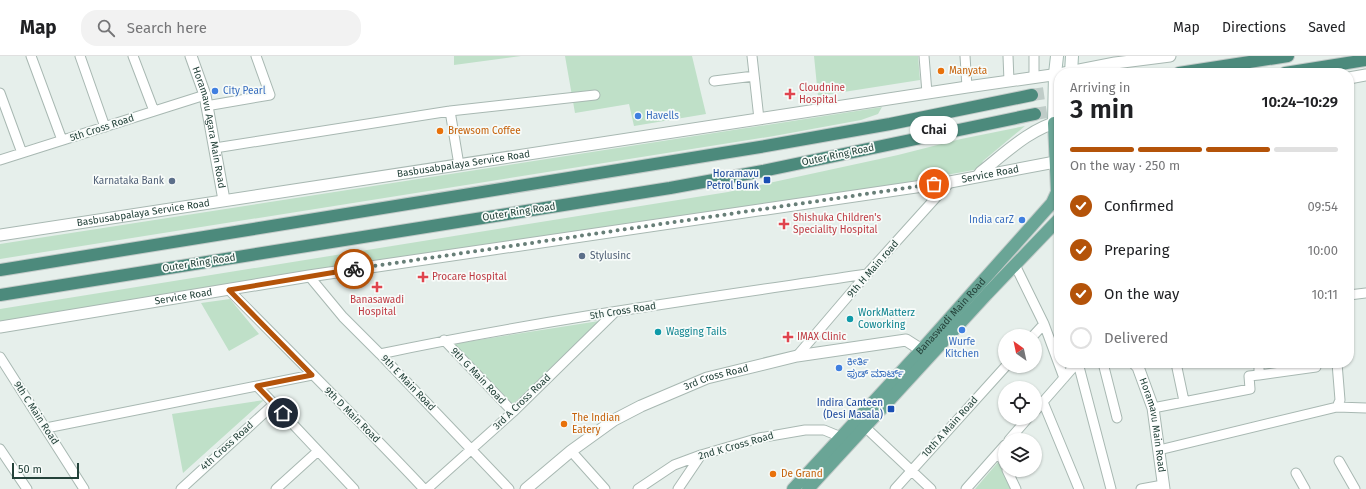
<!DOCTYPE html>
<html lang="en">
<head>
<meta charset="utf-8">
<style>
	body { margin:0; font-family:"Fira Sans","Noto Sans Kannada",sans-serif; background:#f2f2f2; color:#202124; height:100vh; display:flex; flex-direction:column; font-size:15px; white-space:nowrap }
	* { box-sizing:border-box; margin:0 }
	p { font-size:13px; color:#757577 }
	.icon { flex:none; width:22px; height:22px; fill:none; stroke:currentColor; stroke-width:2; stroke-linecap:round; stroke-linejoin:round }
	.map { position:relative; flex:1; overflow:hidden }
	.panel { position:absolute; left:1054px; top:12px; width:300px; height:300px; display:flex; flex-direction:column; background:#fff; border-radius:16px; box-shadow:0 1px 3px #0004 }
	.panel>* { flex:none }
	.needle { width:26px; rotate:327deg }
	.fabs { position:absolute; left:998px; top:273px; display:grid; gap:8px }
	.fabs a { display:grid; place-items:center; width:44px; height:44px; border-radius:50%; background:#fff; box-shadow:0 1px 3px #0004; font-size:20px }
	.scale { position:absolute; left:12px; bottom:10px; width:67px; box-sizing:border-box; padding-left:4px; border:2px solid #24423a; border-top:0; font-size:11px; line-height:14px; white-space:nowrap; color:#24423a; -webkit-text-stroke:3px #f7fbf9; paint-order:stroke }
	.pin { position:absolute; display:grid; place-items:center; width:34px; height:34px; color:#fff; margin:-17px; border:2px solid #fff; border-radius:50%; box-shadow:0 1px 4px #0007 }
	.courier { position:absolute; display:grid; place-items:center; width:40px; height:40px; margin:-20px; border:3px solid #b45309; border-radius:50%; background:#fff; color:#222; box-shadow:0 1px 5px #0007 }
	.bubble { position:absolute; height:28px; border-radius:14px; background:#fff; box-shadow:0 1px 3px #0004; font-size:13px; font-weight:600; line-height:28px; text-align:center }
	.overview em { font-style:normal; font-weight:600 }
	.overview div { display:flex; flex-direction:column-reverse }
	.overview { display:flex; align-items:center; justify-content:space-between; height:68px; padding:0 16px }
	h1 { font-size:26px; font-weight:600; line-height:30px }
	.bar { display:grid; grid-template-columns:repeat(4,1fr); gap:6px 4px; align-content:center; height:48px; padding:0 16px }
	.bar i { height:5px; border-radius:3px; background:#e0e0e0 }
	.bar .active { background:#b45309 }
	.bar p { grid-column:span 4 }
	ol { padding:0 16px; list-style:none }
	li { display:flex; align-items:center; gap:12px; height:44px }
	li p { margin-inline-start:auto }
	li .icon { padding:4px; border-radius:50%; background:#b45309; color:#fff; stroke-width:4 }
	li:last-child { color:#757577 }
	li i { width:22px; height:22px; border:2px solid #e0e0e0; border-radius:50% }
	header { display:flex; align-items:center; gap:24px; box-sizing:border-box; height:56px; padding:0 20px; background:#fff; border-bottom:1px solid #e0e0e0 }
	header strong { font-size:19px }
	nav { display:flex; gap:22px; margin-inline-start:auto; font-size:14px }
	.search { width:280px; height:36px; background:#f2f2f2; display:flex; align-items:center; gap:10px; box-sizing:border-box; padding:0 14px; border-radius:16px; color:#757577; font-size:15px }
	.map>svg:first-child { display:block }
	.green { fill:#bfe0c8 }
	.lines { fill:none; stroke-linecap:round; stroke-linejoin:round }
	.trunk-tunnel { stroke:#bfccc8; stroke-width:12; stroke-dasharray:12 6; stroke-linecap:butt }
	.minor-casing { stroke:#a8b8b2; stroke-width:11 }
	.tertiary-casing { stroke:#a8b8b2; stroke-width:13 }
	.secondary-casing { stroke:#a4bbb3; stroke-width:14 }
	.primary-casing { stroke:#c2cac8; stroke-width:14 }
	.trunk-casing { stroke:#c2cac8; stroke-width:14 }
	.minor { stroke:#fff; stroke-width:9 }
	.tertiary { stroke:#fff; stroke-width:11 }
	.secondary { stroke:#fff; stroke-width:12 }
	.primary { stroke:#6aa596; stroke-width:12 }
	.trunk { stroke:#4c8a7c; stroke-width:12 }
	.done { stroke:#687f78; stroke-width:4; stroke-dasharray:0 7.2 }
	.route { stroke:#b45309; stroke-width:5 }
	.food-dot { fill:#e8710a; stroke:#f7fbf9; stroke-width:1.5 }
	.shop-dot { fill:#3f7fe0; stroke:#f7fbf9; stroke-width:1.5 }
	.health-dot { fill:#e0444e; stroke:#f7fbf9; stroke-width:1.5 }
	.transit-dot { fill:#1a4fb4; stroke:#f7fbf9; stroke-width:1.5 }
	.service-dot { fill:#5c6f8a; stroke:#f7fbf9; stroke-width:1.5 }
	.culture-dot { fill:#0f9aa8; stroke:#f7fbf9; stroke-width:1.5 }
	.labels { text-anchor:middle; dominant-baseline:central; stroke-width:3.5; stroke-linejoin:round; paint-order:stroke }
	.food-label { font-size:10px; fill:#c56008; stroke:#f7fbf9; text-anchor:start }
	.health-label { font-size:10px; fill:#be3a42; stroke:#f7fbf9; text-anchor:start }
	.shop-label { font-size:10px; fill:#366cbe; stroke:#f7fbf9; text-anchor:start }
	.street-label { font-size:10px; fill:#24423a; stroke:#f7fbf9 }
	.transit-label { font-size:10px; fill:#164399; stroke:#f7fbf9; text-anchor:end }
	.service-label { font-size:10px; fill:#4e5e75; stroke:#f7fbf9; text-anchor:end }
	.culture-label { font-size:10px; fill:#0d838f; stroke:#f7fbf9; text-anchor:start }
</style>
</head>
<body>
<header>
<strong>Map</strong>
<div class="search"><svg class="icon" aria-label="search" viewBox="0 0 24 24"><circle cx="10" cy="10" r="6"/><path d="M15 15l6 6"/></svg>Search here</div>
<nav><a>Map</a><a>Directions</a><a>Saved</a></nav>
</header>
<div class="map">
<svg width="1366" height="433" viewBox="0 0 1366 433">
	<rect width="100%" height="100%" fill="#e6efeb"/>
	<path class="green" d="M454,0H521L454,9Z
		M565,0H692L706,58L634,70L629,48L575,57Z
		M814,0H918L920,24L818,40Z
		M882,51L878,58L861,64L774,80L0,203V188Z
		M1025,70L983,105L979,113L848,137L0,267V253L728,136L898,99L961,83Z
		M230,243L259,278L229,295L201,247Z
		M599,265L513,348L453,288Z
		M264,344L183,417L172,358Z
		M999,405L1012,433H975Z"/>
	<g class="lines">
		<path class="trunk-tunnel" d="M1032,39L1059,35
			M1035,58L1059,54"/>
		<defs>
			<path id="minor" d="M31,0L62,84
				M80,0L105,71
				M133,0L154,55
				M752,0L759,63
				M924,0L927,37
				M965,0L967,31
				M1008,0L1009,25
				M1034,21V0
				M714,25L754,20
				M0,37L22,97
				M206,50L270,39L256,0
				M450,55L459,109
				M215,92L450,55L595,39
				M0,104L205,39
				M1015,209L1044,268L1064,322
				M309,220L343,261L380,298L509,433
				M229,234C294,300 360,365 424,433
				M1349,239L1366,237
				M1033,280L1044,268
				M444,284L513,356
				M380,298C541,264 705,242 867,218
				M797,300L867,218L950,126
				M0,301L84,433
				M1078,307L1111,433
				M1103,307L1117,362
				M1176,307L1184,345
				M1259,319L1316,311
				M257,330L354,433
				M1043,346L1079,433
				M1337,351L1340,344L1337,307
				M1153,352L1250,333L1249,320L1259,319V307
				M1035,355L1077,307
				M865,371L931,433
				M46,372L312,319
				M1009,384L1028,362
				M0,393L27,433
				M1159,394L1337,351L1366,352
				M571,395L605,433
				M999,396L1005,409
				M1339,405L1355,433
				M1007,414L1016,433
				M1296,417L1305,433
				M181,433L274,348
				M276,433L318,395
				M427,433L513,356L615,256
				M638,433L674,409L701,399L759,382L805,374H824L841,381
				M678,433L701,399
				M895,433L1006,310
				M966,433L1005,389
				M1141,433L1163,429"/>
			<g id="tertiary">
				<path id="s1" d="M191,0L205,39L224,144"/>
				<path d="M1064,17L1115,7L1170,0"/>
				<path d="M1349,22L1366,19"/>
				<path d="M978,120L981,116C1003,99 1032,71 1059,66"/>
				<path id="s2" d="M0,179L967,31L1059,18"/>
				<path id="s3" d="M0,271L309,220L950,126L1055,106"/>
				<path id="s4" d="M1134,307L1138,311L1153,352L1164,433"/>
				<path id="s5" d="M526,433L571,395L614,364L641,350L707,322L797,300L906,284L928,298"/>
			</g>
			<path id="secondary" d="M1071,17L1072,0
				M1054,67L1055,18L1057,0"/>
			<g id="primary">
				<path id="s6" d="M793,433L922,293L1052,147L1057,136L1054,67"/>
				<path d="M808,433L987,238L1059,163"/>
			</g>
			<path id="trunk" d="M1179,17L1288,0
				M1285,17L1366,4
				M0,214L760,91L890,68L1032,39
				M0,239L670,132L763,115L1035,58"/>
		</defs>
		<use href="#minor" class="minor-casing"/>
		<use href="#tertiary" class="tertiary-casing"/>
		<use href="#secondary" class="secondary-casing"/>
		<use href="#primary" class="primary-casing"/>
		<use href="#trunk" class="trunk-casing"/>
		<use href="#minor" class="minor"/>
		<use href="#tertiary" class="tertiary"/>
		<use href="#secondary" class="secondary"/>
		<use href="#primary" class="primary"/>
		<use href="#trunk" class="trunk"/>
	</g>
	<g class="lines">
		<path class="done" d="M354,213L934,128"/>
		<path class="route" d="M283,357L257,330L312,319L229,234L354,213"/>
	</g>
	<g class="food-dot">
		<circle cx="941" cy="15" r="4"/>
		<circle cx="440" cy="75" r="4"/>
		<circle cx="564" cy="368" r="4"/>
		<circle cx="773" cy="418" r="4"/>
	</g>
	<g class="shop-dot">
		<circle cx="215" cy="35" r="4"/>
		<circle cx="638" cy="60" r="4"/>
		<circle cx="1022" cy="164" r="4"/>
		<circle cx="962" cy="274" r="4"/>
		<circle cx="839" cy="312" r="4"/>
	</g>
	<g class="health-dot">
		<path d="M788 32h4v4h4v4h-4v4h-4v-4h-4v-4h4z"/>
		<path d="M782 162h4v4h4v4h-4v4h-4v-4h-4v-4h4z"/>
		<path d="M421 215h4v4h4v4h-4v4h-4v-4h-4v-4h4z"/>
		<path d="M375 225h4v4h4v4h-4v4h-4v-4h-4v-4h4z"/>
		<path d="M786 275h4v4h4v4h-4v4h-4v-4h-4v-4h4z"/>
	</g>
	<g class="transit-dot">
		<rect x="763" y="120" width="8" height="8" rx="2"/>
		<rect x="887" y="349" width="8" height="8" rx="2"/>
	</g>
	<g class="service-dot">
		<circle cx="172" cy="125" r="4"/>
		<circle cx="582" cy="200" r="4"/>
	</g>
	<g class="culture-dot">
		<circle cx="850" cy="263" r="4"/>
		<circle cx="658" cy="276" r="4"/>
	</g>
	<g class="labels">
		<g class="food-label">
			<text x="949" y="15">Manyata</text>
			<text x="448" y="75">Brewsom Coffee</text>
			<text x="572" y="362">The Indian<tspan x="572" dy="12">Eatery</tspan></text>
			<text x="781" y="418">De Grand</text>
		</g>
		<g class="health-label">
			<text x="799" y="32">Cloudnine<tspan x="799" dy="12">Hospital</tspan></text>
			<text x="793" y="162">Shishuka Children's<tspan x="793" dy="12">Speciality Hospital</tspan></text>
			<text x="432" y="221">Procare Hospital</text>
			<text x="377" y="244" text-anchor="middle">Banasawadi<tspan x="377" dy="12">Hospital</tspan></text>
			<text x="797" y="281">IMAX Clinic</text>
		</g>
		<g class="shop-label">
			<text x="223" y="35">City Pearl</text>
			<text x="646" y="60">Havells</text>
			<text x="1014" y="164" text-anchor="end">India carZ</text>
			<text x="962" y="286" text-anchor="middle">Wurfe<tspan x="962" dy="12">Kitchen</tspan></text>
			<text x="847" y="306">ಕೀರ್ತಿ<tspan x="847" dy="12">ಫುಡ್ ಮಾರ್ಟ್</tspan></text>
		</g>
		<g class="street-label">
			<text transform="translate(102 72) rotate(-18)">5th Cross Road</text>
			<text stroke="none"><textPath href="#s1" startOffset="74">Horamavu Agara Main Road</textPath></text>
			<text transform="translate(838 99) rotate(-12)">Outer Ring Road</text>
			<text stroke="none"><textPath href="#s2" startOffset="469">Basbusabpalaya Service Road</textPath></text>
			<text stroke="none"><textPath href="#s3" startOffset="1002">Service Road</textPath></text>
			<text transform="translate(519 156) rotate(-9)">Outer Ring Road</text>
			<text stroke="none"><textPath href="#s2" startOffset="145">Basbusabpalaya Service Road</textPath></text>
			<text transform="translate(199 207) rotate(-9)">Outer Ring Road</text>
			<text transform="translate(873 213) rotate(-49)">9th H Main road</text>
			<text stroke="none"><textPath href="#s3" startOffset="186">Service Road</textPath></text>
			<text transform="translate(623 255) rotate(-9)">5th Cross Road</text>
			<text stroke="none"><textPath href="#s6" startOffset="234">Banaswadi Main Road</textPath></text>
			<text transform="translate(478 320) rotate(46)">9th G Main Road</text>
			<text stroke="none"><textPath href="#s5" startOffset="223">3rd Cross Road</textPath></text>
			<text transform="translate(408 327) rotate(46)">9th E Main Road</text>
			<text transform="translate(522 346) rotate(-44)">3rd A Cross Road</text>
			<text transform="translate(36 357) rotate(57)">9th C Main Road</text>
			<text transform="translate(352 359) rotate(45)">9th D Main Road</text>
			<text stroke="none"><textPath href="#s4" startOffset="66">Horamavu Main Road</textPath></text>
			<text transform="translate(950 371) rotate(-48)">10th A Main Road</text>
			<text transform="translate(227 390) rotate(-42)">4th Cross Road</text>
			<text transform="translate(736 390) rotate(-16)">2nd K Cross Road</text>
		</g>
		<g class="transit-label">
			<text x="759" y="118">Horamavu<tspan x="759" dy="12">Petrol Bunk</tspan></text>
			<text x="883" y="347">Indira Canteen<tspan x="883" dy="12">(Desi Masala)</tspan></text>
		</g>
		<g class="service-label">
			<text x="164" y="125">Karnataka Bank</text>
			<text x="590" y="200" text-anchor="start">Stylusinc</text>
		</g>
		<g class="culture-label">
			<text x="858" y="257">WorkMatterz<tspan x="858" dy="12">Coworking</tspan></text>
			<text x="666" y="276">Wagging Tails</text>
		</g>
	</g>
</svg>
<div class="fabs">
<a><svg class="needle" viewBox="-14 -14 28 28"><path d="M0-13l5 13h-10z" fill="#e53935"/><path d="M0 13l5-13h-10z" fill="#757577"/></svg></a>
<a><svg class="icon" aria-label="locate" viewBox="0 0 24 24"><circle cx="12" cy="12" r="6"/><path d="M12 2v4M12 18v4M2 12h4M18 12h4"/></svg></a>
<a><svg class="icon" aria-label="layers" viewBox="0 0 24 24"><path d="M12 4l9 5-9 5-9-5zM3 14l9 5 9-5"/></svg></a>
</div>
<div class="scale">50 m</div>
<div class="pin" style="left:934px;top:128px;background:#ea580c"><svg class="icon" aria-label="bag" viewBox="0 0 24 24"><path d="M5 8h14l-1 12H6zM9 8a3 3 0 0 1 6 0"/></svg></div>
<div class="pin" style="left:283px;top:357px;background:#1f2937"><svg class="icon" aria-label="home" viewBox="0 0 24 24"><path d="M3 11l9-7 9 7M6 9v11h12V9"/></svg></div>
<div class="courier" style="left:354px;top:213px"><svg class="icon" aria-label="bike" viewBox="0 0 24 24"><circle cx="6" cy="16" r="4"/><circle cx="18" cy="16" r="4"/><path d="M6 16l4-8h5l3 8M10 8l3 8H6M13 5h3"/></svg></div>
<div class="bubble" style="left:910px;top:60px;width:48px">Chai</div>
<section class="panel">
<div class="overview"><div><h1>3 min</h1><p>Arriving in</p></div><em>10:24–10:29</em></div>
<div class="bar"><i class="active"></i><i class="active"></i><i class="active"></i><i></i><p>On the way · 250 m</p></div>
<ol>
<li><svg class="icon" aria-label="check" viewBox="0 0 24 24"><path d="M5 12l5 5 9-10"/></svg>Confirmed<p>09:54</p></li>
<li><svg class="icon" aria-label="check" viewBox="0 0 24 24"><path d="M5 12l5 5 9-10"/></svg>Preparing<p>10:00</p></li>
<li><svg class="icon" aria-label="check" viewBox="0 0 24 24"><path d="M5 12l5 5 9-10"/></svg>On the way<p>10:11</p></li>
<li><i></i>Delivered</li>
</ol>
</section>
</div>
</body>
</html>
